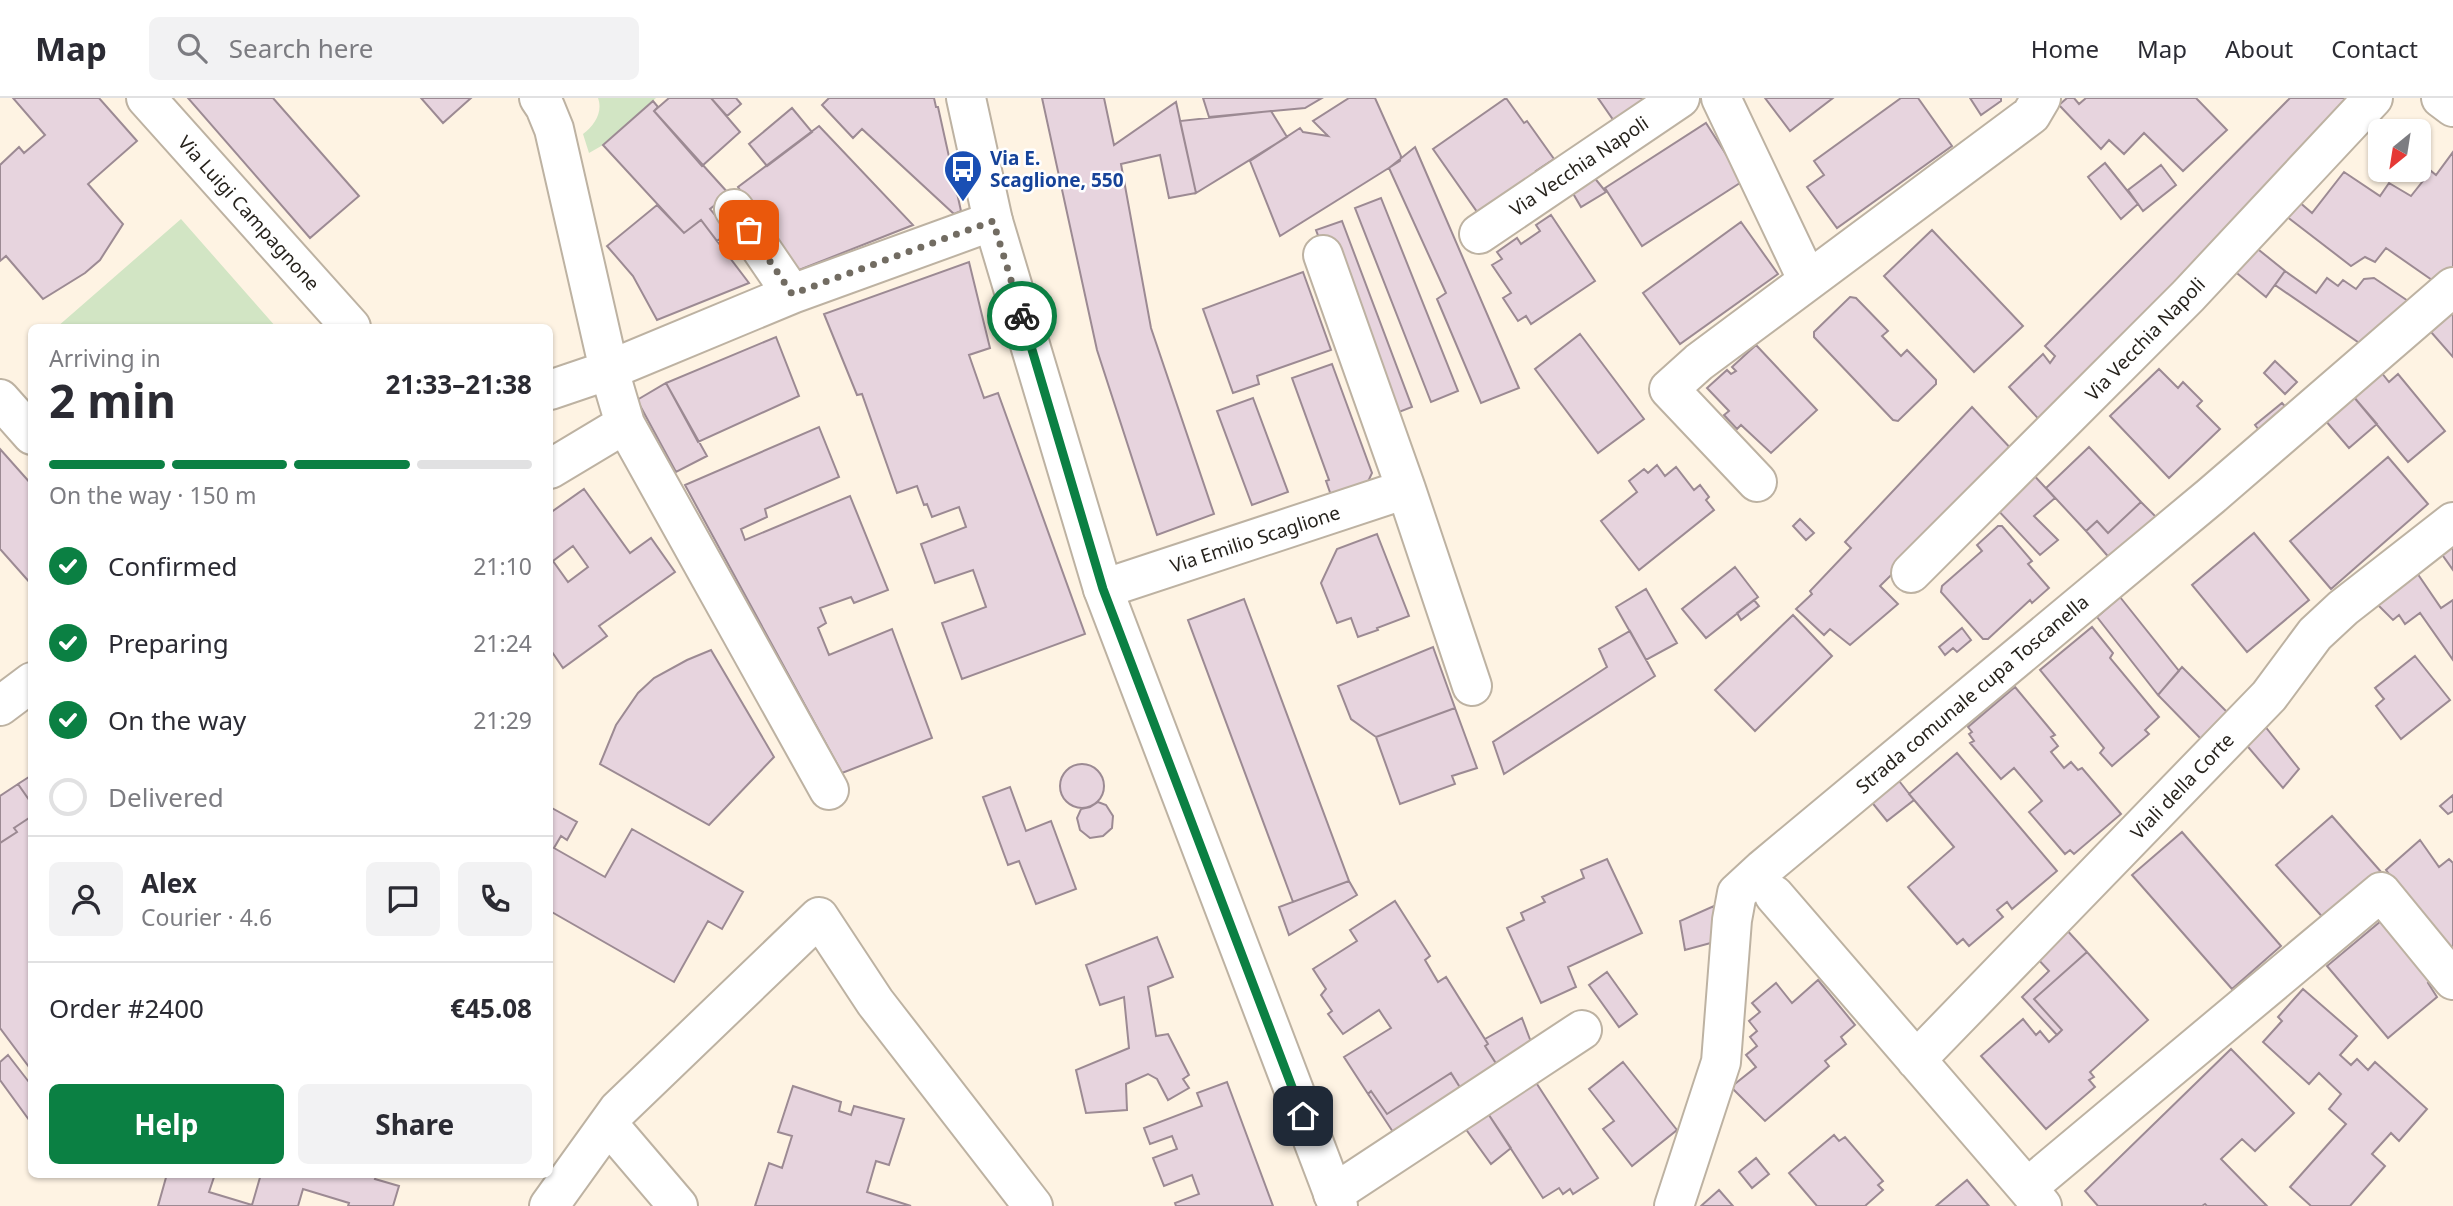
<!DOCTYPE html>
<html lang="en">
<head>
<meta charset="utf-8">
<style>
	body { margin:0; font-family:"Noto Sans",sans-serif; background:#f2f2f3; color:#2b2b33; height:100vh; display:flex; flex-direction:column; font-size:26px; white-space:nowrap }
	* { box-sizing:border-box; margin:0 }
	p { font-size:23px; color:#7c7c81 }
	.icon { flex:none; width:38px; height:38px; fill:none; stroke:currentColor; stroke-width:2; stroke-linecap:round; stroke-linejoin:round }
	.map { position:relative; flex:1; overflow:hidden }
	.side { position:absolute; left:28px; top:226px; width:525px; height:854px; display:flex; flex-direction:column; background:#fff; border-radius:10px; box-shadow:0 2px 5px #0004 }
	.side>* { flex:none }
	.needle { width:46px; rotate:210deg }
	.buttons { position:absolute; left:2368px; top:21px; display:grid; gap:14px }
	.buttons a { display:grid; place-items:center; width:63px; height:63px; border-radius:10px; background:#fff; box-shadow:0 2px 5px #0004; font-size:35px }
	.pin { position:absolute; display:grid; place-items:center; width:60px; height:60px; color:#fff; margin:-30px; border-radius:14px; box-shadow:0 4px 10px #0006 }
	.courier { position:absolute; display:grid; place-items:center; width:70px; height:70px; margin:-35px; border:5px solid #0b8043; border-radius:50%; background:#fff; color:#222; box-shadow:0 2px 9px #0007 }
	.summary em { font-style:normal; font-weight:700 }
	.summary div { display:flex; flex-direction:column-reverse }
	.summary { display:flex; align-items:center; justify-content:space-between; height:119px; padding:0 21px }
	h1 { font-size:46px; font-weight:700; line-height:52px }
	.bar { display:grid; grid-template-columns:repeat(4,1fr); gap:10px 7px; align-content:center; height:84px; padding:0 21px }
	.bar i { height:9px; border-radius:5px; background:#e1e1e2 }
	.bar .on { background:#0b8043 }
	.bar p { grid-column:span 4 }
	.line { display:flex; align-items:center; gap:18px; padding:0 21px; border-top:2px solid #e1e1e2 }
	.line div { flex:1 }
	.round { display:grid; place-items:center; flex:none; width:74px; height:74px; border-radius:10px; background:#f2f2f3 }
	ol { padding:0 21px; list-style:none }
	li { display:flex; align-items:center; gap:21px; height:77px }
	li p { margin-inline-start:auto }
	li .icon { padding:7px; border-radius:50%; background:#0b8043; color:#fff; stroke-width:4 }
	li:last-child { color:#7c7c81 }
	li i { width:38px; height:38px; border:4px solid #e1e1e2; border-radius:50% }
	.button { display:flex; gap:14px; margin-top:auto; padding:14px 21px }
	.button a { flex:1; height:80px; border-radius:10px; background:#0b8043; color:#fff; font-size:28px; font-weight:700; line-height:80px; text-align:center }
	.button a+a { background:#f2f2f3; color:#2b2b33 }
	header { display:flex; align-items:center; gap:42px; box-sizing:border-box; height:98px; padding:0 35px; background:#fff; border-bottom:2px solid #e1e1e2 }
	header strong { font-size:33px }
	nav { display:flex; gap:38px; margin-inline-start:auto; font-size:24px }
	.search { width:490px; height:63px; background:#f2f2f3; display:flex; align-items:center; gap:18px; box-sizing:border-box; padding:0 24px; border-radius:10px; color:#7c7c81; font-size:26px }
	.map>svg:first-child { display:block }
	.green { fill:#d2e5c4 }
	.building { fill:#e7d4de; stroke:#9c8a93; stroke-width:2; fill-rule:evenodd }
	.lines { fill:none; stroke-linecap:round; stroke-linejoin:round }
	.minor-casing { stroke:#bdb2a2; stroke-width:42 }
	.major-casing { stroke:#bdb2a2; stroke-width:42 }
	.minor { stroke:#fff; stroke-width:38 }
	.major { stroke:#fff; stroke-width:38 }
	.done { stroke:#726c62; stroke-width:7; stroke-dasharray:0 12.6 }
	.route { stroke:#0b8043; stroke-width:9 }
	.labels { text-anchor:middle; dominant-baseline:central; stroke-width:5; stroke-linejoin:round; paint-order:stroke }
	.transit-label { font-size:19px; font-weight:bold; fill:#164399; stroke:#fff; text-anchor:start }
	.street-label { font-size:19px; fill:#27231d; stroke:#fff }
</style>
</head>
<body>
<header>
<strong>Map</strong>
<div class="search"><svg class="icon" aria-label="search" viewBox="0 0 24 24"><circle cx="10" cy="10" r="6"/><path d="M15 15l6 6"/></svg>Search here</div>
<nav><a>Home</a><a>Map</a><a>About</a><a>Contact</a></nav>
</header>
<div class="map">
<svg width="2453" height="1108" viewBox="0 0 2453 1108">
	<rect width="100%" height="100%" fill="#fef3e3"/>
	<path class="green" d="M598,0H656L603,47L589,55L583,36C595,27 603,14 598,0Z
		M181,121L276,229H57Z"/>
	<path class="building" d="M13,0H99L137,43L88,86L123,126L100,162L85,175L43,201L6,158L0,163V67L19,49L24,55L45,37Z
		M188,0H273L359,98L310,140Z
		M421,0H471L443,25Z
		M669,0H711L740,34L702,68L654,13Z
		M711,0H736L741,6L727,18Z
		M829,0H934L936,9H938L961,113L954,116L862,31L853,40L822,7Z
		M1042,0H1104L1114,47L1176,4L1196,95L1169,100L1160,57L1121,66L1151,230L1214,416L1157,437L1097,252Z
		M1203,0H1322L1305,10L1209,19Z
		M1349,0H1375L1401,58L1400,63L1280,138L1250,63L1300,30L1303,34L1328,38L1313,23Z
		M1506,0L1524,25L1527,23L1554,61L1536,73L1539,77L1480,118L1433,51Z
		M1598,0H1646L1614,23Z
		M1765,0H1833L1790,33Z
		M1901,0H1918L1952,48L1837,130L1807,89L1824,77L1814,63Z
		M1970,0H2001V3L1981,17Z
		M2067,0H2074L2079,6L2086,0H2196L2227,32L2183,73L2144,35L2124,56L2109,42L2101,51L2059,7Z
		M2290,0H2364L2046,329L2009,289L2043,256L2050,265L2055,258L2045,248Z
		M653,3L658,9L654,13L729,96L710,111L729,134L717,143L701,122L684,135L603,47Z
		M792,10L812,34L767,68L749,46Z
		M1271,13L1287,39L1196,95L1180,23Z
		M1706,25L1743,83L1642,148L1605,90Z
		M819,28L913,127L794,174L738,89Z
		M1415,49L1519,290L1481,305L1437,201L1446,195L1389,70Z
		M2453,54V179L2442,189L2386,150L2375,164L2365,159L2351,168L2286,118L2298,103L2312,115L2344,74L2380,98L2389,85L2411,98L2431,73L2436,77Z
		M2105,65L2138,106L2121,121L2088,79Z
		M2161,67L2176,87L2143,113L2128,92Z
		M1593,78L1606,94L1581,109L1571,92Z
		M1381,100L1458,293L1431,304L1355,110Z
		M657,107L684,135L701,122L749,185L657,222L633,178L607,148Z
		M1551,117L1595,183L1531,226L1526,218L1518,223L1503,200L1511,195L1492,167L1502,161L1497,154L1517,140L1521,146L1540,133L1536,127Z
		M1342,123L1412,309L1386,319L1316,132Z
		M1741,124L1778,176L1680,246L1643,195Z
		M1932,132L2023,228L1974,274L1884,178Z
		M2254,148L2285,173L2266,199L2233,172Z
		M969,164L990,250L969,257L984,300L998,295L1085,536L962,581L942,525L986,509L973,472L935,485L921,446L966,429L959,409L932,419L927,406L924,407L917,388L897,395L862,296L857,297L824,216Z
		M2285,173L2316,195L2327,180L2338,188L2343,182L2356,191L2364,181L2374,180L2417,209L2368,251L2275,187Z
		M1303,174L1331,252L1257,278L1259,286L1233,295L1203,211Z
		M1850,199L1856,200L1888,233L1882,238L1901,258L1907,252L1936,282V286L1898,323L1893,322L1814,239V234Z
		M2453,213V259L2431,234Z
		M1580,236L1644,321L1598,355L1535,271Z
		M776,239L799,298L698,344L666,285Z
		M1756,247L1817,312L1771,355L1741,327L1737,331L1724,317L1729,313L1707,290L1727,272L1731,276L1736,273L1732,269Z
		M2275,263L2297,284L2285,296L2264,275Z
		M1332,266L1372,375L1366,388L1332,400L1326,383L1329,382L1292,280Z
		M2159,271L2178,290L2183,284L2202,303L2197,308L2220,331L2169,380L2110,318Z
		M2381,274L2389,284L2398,276L2445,333L2408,364L2353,298Z
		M666,285L707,358L676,374L637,302Z
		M2353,298L2377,326L2349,350L2325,322Z
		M1253,300L1288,394L1252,407L1217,313Z
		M2282,305L2290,314L2263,337L2255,327Z
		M1972,309L2015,355L1880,488L1898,506L1850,547L1830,531L1824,537L1796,511L1812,496L1810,493L1851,450L1845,444Z
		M819,329L839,379L765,411L767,419L741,431L745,442L850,398L888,492L854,505L851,499L820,510L826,525L818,530L829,557L892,531L932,640L842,675L685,387Z
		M2089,349L2141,404L2108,435L2097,423L2086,433L2046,390Z
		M0,351L32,387V487L0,451Z
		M2388,359L2428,406L2331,491L2290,443Z
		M1657,367L1665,378L1676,369L1694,392L1700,387L1709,399L1706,402L1714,412L1639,472L1601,423L1637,394L1629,383L1644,371L1648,375Z
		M2030,373L2055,400L2034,418L2058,442L2040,457L1994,408Z
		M584,391L630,455L651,440L675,474L599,528L607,538L563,570L550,551V415ZM573,448L588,469L568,484L553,463Z
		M2141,404L2159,422L2112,463L2086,433L2097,423L2108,435Z
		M1800,421L1814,435L1806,442L1793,428Z
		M1998,428H2002L2032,463L2028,466L2049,490L2032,505L2030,502L1988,541H1983L1941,494L1942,488L1982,453L1977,447Z
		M2254,435L2309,502L2247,554L2192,487Z
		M1377,436L1409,518L1377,530L1378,532L1358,539L1351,520L1337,525L1321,485L1337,451Z
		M2453,436V472L2436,448Z
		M1735,469L1758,499L1706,540L1682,511Z
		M2415,472L2441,510L2453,502V562L2420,515L2405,526L2399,517L2393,522L2375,504Z
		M1646,491L1677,545L1646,562L1616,509Z
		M2120,499L2179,573L2158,597L2097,519Z
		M1244,501L1349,783L1293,804L1188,522Z
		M1754,502L1759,508L1741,522L1737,515Z
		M1793,517L1832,558L1755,633L1715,592Z
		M2092,529L2113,555L2110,560L2159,619L2145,632L2149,636L2112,668L2100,655L2104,650L2040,572Z
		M1962,530L1971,542L1957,554L1953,550L1945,557L1939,549Z
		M1630,533L1655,578L1504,676L1493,644L1607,569L1599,551Z
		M1433,549L1455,610L1376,639L1351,621L1338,588Z
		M711,552L774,659L709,727L600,666L616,627L638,595L654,580L687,562Z
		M2415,558L2450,602L2401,641L2376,608L2384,601L2375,590Z
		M2182,569L2229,616L2203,643L2158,597Z
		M2015,589L2055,637L2051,639L2058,648L2051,654L2064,670L2071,664L2078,672L2082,670L2121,716L2074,756L2070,752L2065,756L2029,714L2042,703L2014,670L2001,681L1970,645L1974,643L1969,636L1972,634L1968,629Z
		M1455,610L1477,670L1452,678L1455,686L1400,706L1376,639Z
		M2260,622L2299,671L2283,690L2243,643Z
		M1957,655L2057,773L2012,811L2007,804L1997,812L2003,819L1969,848L1963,841L1957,846L1908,789L1954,749L1909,696Z
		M1060 688a22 22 0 1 1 44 0a22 22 0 1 1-44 0Z
		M32,677V706L18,686Z
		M1896,679L1914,702L1887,723L1870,702Z
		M18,686L32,706V718L14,730L17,734L0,745V698Z
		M1010,689L1026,733L1051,723L1076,791L1036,806L1019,763L1008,767L983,699Z
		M2453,697V713L2448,716L2440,708Z
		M1098,704L1106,707L1113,718L1112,730L1103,738L1090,740L1080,732L1077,720L1081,711L1090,709Z
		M550,709L577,724L567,742L561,738L554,750L605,779L632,731L743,794L722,831L708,823L674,884L550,813Z
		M32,718V973L0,930V745L17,734L14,730Z
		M2332,718L2382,775L2326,823L2276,767Z
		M2182,734L2281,848L2232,891L2132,777Z
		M2420,742L2439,769L2449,761L2453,765V860L2386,772Z
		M1607,761L1642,835L1568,869L1576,889L1541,905L1507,830L1524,822L1521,815L1545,804L1542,799L1584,780L1581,772Z
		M1349,783L1357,797L1289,837L1279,809Z
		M1395,803L1430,858L1425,862L1438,884L1446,879L1488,946L1485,948L1497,967L1461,991L1451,975L1387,1016L1371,993L1368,996L1344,959L1391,930L1379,912L1343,936L1328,916L1332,913L1321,897L1326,891L1313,871L1357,843L1350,832Z
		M1714,808L1718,843L1685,852L1680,823Z
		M2381,823L2431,882L2428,885L2437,899L2388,940L2327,868Z
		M2064,829L2087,854L2034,901L2062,932L2057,937L2022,899L2049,873L2035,858Z
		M1157,839L1173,879L1148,889L1156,938L1168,936L1189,977L1183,981L1189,990L1168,1002L1157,981L1148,976L1126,986L1127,1012L1086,1015L1076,972L1129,950L1124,899L1100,907L1086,867Z
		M2087,854L2148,922L2090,974L2094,979L2089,982L2095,989L2046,1031L1981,958L2023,921L2036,937L2040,933L2049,944L2062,932L2034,901Z
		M1607,874L1637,916L1619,929L1589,887Z
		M1818,882L1855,927L1841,939L1846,946L1825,963L1829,968L1765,1023L1731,989L1756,969L1746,957L1757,948L1750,939L1757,933L1749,923L1760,914L1752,905L1776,885L1792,905Z
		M2303,891L2357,938L2340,957L2351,967L2357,961L2368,972L2375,964L2427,1011L2399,1043L2391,1035L2372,1056L2385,1068L2350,1108H2311L2290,1089L2346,1026L2329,1011L2341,996L2319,975L2309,986L2263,944L2282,923L2278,919Z
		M1522,920L1531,944L1497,967L1485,948L1488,946L1485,941Z
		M2231,951L2294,1015L2255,1053L2242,1041L2221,1061L2267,1108H2207L2205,1106L2202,1108H2098L2085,1093Z
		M8,957L32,988V1026L0,982V964Z
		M1623,964L1677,1032L1632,1068L1603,1031L1614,1023L1589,991Z
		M1451,975L1461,991L1393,1034L1368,996L1371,993L1387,1016Z
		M1535,983L1598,1080L1573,1096L1570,1091L1563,1096L1559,1090L1543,1100L1487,1014Z
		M1227,984L1273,1108H1176L1175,1105L1199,1096L1192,1077L1164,1088L1153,1060L1177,1051L1172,1038L1150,1046L1144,1030L1202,1008L1197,995Z
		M793,988L841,1004L839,1013L851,1017L854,1008L904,1021L889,1067L876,1063L867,1094L911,1108H755L769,1065L782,1070L792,1038L778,1034Z
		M1487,1014L1511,1050L1491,1066L1465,1030Z
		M1834,1037L1839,1043L1845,1039L1883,1083L1878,1087L1883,1092L1865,1108H1817L1789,1075Z
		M1756,1060L1769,1076L1752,1090L1739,1074Z
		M167,1076H206L214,1079L209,1094L252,1107L261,1076H377L375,1081L399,1088L393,1108H348L349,1105L303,1091L298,1108H158Z
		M1967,1082L1989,1108H1936Z
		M1719,1092L1733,1108H1701Z"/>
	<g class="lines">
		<defs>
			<path id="minor" d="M146,0L351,229
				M539,0L545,9L554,31L609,272L625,326L829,692
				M1721,0L1808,183
				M2441,0L2453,9
				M734,111L792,196
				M1479,136L1680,0
				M1323,157L1406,391L1472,588
				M550,292L609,272L792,196L993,123
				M0,301L32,337
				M550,371L625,326
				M1757,384L1669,291L1699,264L2031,17L2041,0
				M1911,475L2188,198L2373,0
				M1103,491L1406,391
				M0,608L32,584
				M1774,797L2027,1090
				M1916,962L2269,598L2315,536L2343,510L2453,424
				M608,1026L678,1108
				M1333,1096L1582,932
				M549,1108L618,1012L819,819L875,904L1033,1108
				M1674,1108L1721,964L1732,822L1737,795L1763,771L2211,398L2453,189
				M2042,1108L2027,1090L2381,794L2453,882"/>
			<path id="major" d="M966,0L993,123L1103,491L1338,1108"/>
		</defs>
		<use href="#minor" class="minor-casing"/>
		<use href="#major" class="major-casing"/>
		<use href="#minor" class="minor"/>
		<use href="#major" class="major"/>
	</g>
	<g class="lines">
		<path class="done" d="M749,132L792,196L993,123L1022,218"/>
		<path class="route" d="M1022,218L1103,491L1303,1018"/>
	</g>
	<defs>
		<symbol id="bus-pin" viewBox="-11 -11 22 30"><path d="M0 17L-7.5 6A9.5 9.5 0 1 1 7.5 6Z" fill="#1a4fb4" stroke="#fff"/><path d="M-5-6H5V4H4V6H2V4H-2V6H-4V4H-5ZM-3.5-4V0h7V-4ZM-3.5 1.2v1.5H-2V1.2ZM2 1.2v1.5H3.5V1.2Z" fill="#fff"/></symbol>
	</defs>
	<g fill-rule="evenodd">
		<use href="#bus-pin" x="941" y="49" width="44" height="60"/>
	</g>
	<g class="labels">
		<g class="transit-label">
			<text x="990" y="60">Via E.<tspan x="990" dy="22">Scaglione, 550</tspan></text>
		</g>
		<g class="street-label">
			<text transform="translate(1579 68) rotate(-34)">Via Vecchia Napoli</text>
			<text transform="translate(249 115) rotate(48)">Via Luigi Campagnone</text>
			<text transform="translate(2145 241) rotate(-46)">Via Vecchia Napoli</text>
			<text transform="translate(1255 441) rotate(-18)">Via Emilio Scaglione</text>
			<text transform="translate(1972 596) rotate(-40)">Strada comunale cupa Toscanella</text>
			<text transform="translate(2182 688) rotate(-46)">Viali della Corte</text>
		</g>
	</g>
</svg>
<div class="buttons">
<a><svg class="needle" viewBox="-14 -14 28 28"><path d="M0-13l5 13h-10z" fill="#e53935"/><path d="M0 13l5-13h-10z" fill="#7c7c81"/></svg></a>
</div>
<div class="pin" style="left:749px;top:132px;background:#ea580c"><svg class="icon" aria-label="bag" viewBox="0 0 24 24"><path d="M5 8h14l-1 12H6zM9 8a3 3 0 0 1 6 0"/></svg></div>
<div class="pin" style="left:1303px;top:1018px;background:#1f2937"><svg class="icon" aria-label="home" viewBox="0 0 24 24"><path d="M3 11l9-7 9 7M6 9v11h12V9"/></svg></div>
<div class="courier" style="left:1022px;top:218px"><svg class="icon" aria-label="bike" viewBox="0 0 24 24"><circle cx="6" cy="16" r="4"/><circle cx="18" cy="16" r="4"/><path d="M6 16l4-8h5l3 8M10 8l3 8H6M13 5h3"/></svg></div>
<section class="side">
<div class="summary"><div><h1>2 min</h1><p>Arriving in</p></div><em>21:33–21:38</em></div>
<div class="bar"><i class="on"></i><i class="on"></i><i class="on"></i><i></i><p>On the way · 150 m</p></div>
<ol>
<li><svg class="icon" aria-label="check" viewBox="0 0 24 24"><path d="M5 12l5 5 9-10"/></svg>Confirmed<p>21:10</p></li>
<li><svg class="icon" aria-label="check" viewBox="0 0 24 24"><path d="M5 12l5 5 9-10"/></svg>Preparing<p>21:24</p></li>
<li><svg class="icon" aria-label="check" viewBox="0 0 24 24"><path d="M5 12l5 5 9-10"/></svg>On the way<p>21:29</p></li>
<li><i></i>Delivered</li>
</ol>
<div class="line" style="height:126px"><a class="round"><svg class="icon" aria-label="person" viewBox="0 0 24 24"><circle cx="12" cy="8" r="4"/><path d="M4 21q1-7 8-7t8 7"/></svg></a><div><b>Alex</b><p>Courier · 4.6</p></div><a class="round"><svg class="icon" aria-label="chat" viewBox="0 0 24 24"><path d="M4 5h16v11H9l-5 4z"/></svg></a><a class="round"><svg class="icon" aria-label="phone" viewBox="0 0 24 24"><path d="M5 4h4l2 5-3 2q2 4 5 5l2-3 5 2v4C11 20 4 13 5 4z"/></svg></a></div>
<div class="line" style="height:91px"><div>Order #2400</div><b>€45.08</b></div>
<div class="button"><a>Help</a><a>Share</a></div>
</section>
</div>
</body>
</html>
